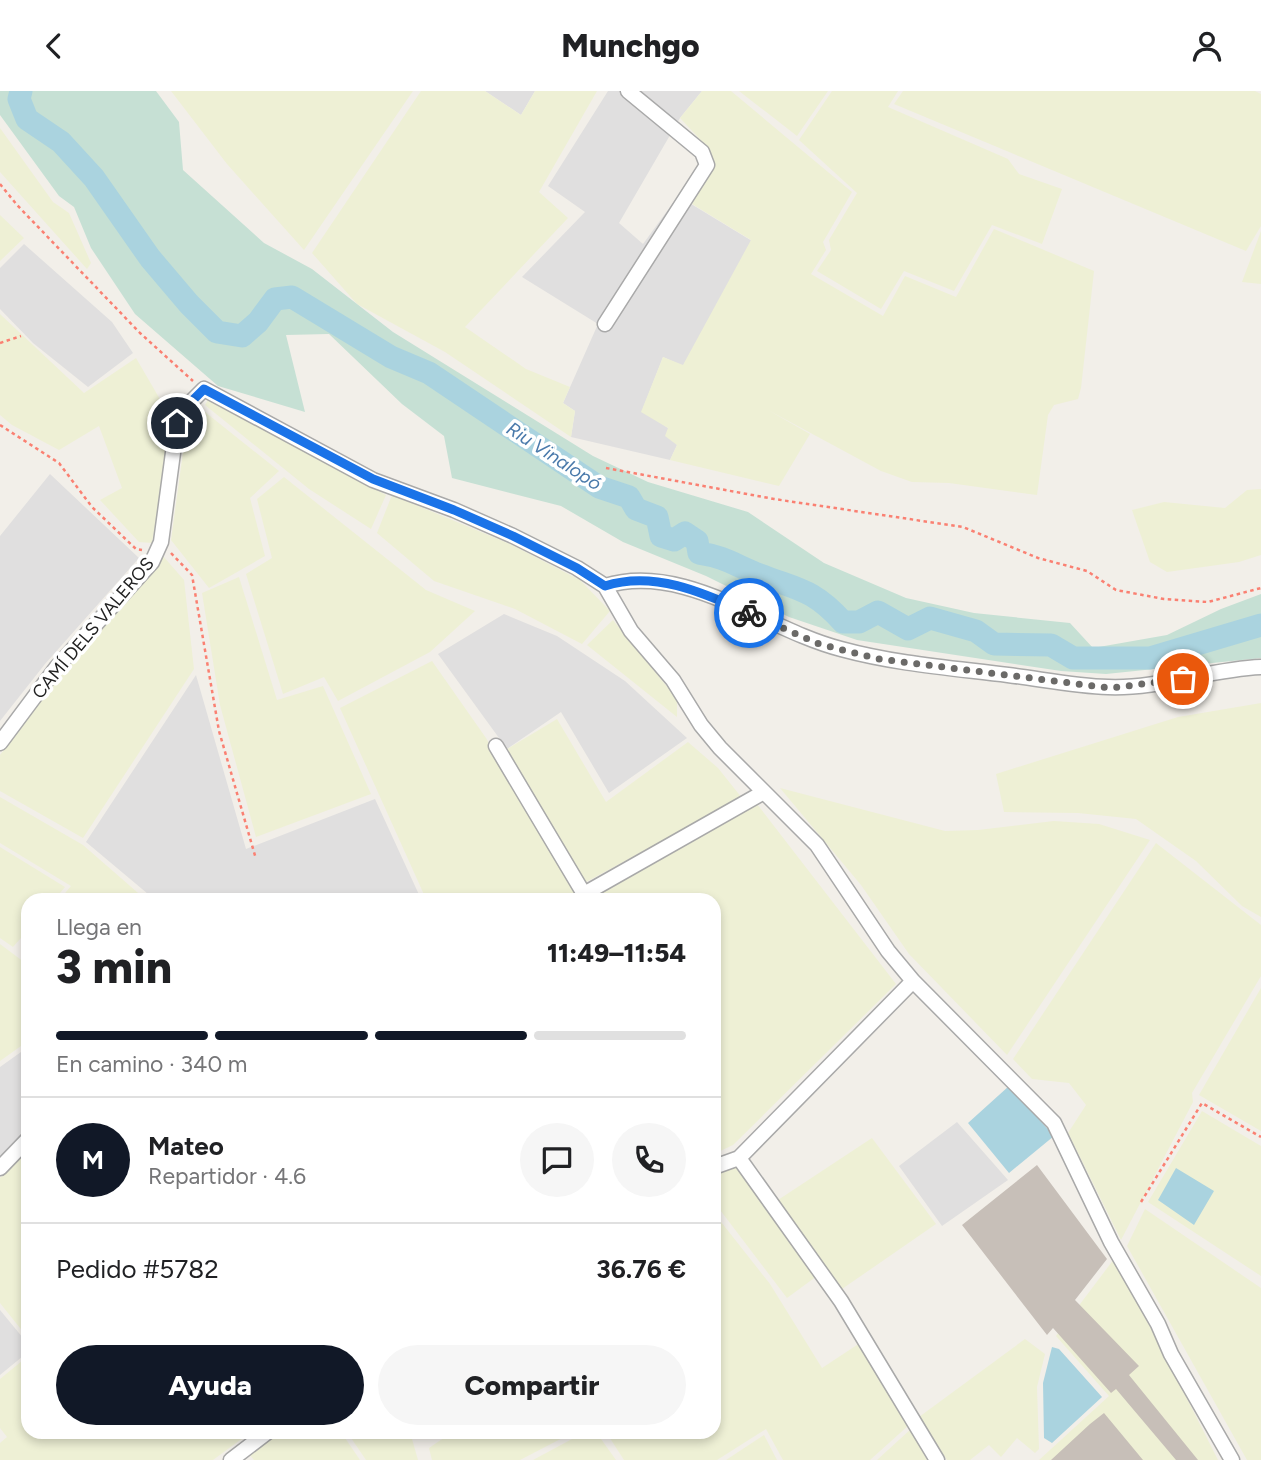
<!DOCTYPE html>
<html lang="es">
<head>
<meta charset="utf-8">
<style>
	body { margin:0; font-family:Figtree,sans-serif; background:#f6f6f6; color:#202124; height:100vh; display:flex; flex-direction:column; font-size:26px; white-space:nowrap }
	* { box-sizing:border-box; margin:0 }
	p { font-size:23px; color:#757577 }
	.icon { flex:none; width:38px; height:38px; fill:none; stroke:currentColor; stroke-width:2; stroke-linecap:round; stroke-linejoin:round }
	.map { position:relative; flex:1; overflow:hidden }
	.side { position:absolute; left:21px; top:802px; width:700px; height:546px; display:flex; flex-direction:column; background:#fff; border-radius:21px; box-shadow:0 4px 10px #0003 }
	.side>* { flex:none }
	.pin { position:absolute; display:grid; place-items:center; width:60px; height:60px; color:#fff; margin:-30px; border:4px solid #fff; border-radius:50%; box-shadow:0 2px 7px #0007 }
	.courier { position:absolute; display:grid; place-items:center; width:70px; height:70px; margin:-35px; border:5px solid #1a73e8; border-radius:50%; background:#fff; color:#222; box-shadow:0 2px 9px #0007 }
	.head em { font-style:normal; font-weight:800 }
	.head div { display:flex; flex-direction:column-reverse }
	.head { display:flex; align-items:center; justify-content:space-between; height:119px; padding:0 35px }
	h1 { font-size:46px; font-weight:800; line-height:52px }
	.bar { display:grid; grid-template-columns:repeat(4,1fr); gap:10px 7px; align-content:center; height:84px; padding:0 35px }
	.bar i { height:9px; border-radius:5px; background:#e0e0e0 }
	.bar .current { background:#111827 }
	.bar p { grid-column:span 4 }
	.line { display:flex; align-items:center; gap:18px; padding:0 35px; border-top:2px solid #e0e0e0 }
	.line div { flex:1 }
	.round { display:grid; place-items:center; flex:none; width:74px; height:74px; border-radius:37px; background:#f6f6f6 }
	.action { display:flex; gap:14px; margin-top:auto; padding:14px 35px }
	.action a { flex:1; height:80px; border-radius:42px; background:#111827; color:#fff; font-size:28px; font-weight:800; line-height:80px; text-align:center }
	.action a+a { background:#f6f6f6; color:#202124 }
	header { display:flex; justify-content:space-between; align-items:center; height:91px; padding:0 35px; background:#fff; font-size:32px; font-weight:800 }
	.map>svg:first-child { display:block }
	.residential { fill:#e0dfdf }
	.farmland { fill:#eef0d5 }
	.wetland { fill:#c6e0d4 }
	.water { fill:#aad3df }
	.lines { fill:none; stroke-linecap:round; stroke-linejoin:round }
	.river { stroke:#aad3df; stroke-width:23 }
	.building { fill:#c7bfb8 }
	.street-casing { stroke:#a9a9a9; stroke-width:17 }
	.path { stroke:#fa8072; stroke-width:2.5; stroke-dasharray:3.5 3.5; stroke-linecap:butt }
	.street { stroke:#fff; stroke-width:14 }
	.done { stroke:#6b6a68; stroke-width:7; stroke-dasharray:0 12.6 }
	.route { stroke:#1a73e8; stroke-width:9 }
	.labels { text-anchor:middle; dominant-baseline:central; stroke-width:7; stroke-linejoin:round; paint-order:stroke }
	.street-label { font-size:18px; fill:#222; stroke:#fff }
	.water-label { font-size:19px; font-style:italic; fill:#4a7aab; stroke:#fff }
</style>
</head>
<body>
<header><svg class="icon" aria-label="back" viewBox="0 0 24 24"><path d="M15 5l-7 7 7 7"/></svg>Munchgo<svg class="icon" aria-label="person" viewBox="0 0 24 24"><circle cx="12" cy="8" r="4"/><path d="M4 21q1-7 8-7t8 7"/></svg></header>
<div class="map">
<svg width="1261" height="1369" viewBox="0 0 1261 1369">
	<rect width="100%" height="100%" fill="#f2efe9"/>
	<path class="residential" d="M485,0H535L521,24Z
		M608,0H702L680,27L619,132L643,153L678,105L752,150L683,275L663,266L642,320L668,337L677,354L670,369L571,346L575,320L563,312L598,233L522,186L585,121L548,95Z
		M24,153L112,231L133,262L88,296L33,252L0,218V177Z
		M50,383L139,467L45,573L0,630V445Z
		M504,523L557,545L625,590L687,647L609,702L561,621L507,658L438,563Z
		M196,584L246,758L375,708L421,808H154L86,751Z
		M28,956V1044L0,1070V976Z
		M957,1031L1008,1089L942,1135L899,1075Z
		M0,1219L28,1253V1261L0,1284Z"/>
	<path class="farmland" d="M171,0H413L304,159L227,73Z
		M421,0H485L521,24L535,0H597L539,101L568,127L465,236L526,278L570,296L563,312L575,320L571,346L445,261L357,213L312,162Z
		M702,0H731L852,101L823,151L826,159L811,183L883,225L905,185L956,206L994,138L1094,180L1081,297L1078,308L1054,314L1048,324L1037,404L949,392L912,391L881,380L768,319L810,343L779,395L670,369L677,354L665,345L668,337L641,321L663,266L683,274L751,149L692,113L714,71L710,59L680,27Z
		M739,0H828L797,45Z
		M832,0H898L888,16L1008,68L1019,83L1062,98L1042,153L992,134L954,200L904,180L881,218L817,180L831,159L829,149L857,102L799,49Z
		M903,0H1255L1261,3V135L1246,160L894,13Z
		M0,37L53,111L69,122L91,172L87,178L0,81Z
		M0,124L24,147L0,170Z
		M1261,140V193L1242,191Z
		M0,223L84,302L136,267L168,322L171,340L152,452L139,451L100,409L122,397L99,335L59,359L12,334L0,324Z
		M208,309L244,325L386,404L371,438L309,398L205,314Z
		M200,317L279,380L250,407L265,465L209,497L171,449L187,332Z
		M284,386L426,499L475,520L430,561L338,610L324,586L283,603L246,483L272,467L257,408Z
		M1261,398V464L1239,471L1167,481L1150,471L1132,419L1164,411L1225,417L1247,399Z
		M392,404L510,453L580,489L610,520L582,553L515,518L434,490L377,442Z
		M163,465L184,489L194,578L83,747L0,700V664L61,582Z
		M239,486L277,609L323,595L371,703L256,746L220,614L202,502Z
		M613,529L677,608V626L587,554Z
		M432,570L486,647L578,808H426L340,617Z
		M1261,612V826L1242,815L1196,770L1136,728L1078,722L1004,721L996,683L1178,626Z
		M557,628L606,711L688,651L718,677L742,707L586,791L507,658Z
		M780,697L945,740L978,739L1054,730L1099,733L1150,749L1007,964L909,863L861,794Z
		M0,706L83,754L145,808H60L71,795L0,752Z
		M757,713L896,893L733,1054L714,1063V808H591Z
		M1156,752L1261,834V885L1192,1002L1193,1011L1121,1149L1068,1042L1086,1014L1069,992L1032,988L1013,968Z
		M0,756L65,796L55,808H28V839L13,856L0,847Z
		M0,853L28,874V950L0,970Z
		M1261,897V1040L1199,1004Z
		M1202,1020L1261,1055V1185L1148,1111Z
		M872,1047L936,1133L842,1198L778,1109Z
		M28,1059V1247L0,1212V1087Z
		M738,1075L817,1185L787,1207L714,1111V1083Z
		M1145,1118L1261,1197V1369H1247L1127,1155Z
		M714,1122L770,1193L822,1277L860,1252L909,1334L870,1369H783L766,1338L717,1369H624L606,1341L714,1340Z
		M1114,1168L1165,1264L1218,1369H1039L1109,1305L1056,1245Z
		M1025,1248L1045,1263L1037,1296L1039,1358L1035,1362L1017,1347L1001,1366L989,1354L970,1369H947L919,1326Z
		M28,1265V1340L251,1341L213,1369H0V1352L7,1346L0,1337V1288Z
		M911,1338L927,1369H877Z
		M454,1340H574V1341L520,1369H432L429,1357Z
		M587,1340L596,1341L616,1369H533Z
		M280,1341H341L360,1369H254L249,1363Z
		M347,1341H410L418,1369H366Z
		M764,1344L777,1369H726Z"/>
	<path class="wetland" d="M0,0H156L179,31L183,79L264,152L312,178L393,241L593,365L648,391L748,421L824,472L906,507L974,522L1070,532L1093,557L1167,544L1221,518L1261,503V567L1106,583L1061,580L857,549L789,526L706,485L623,451L561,415L452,387L444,345L402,313L329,243L286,244L305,321L218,295L135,223L91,157L74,116L59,105L0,24Z"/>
	<path class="water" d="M1009,995L1054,1045L1009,1082L968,1032Z
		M1176,1077L1214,1100L1194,1134L1158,1109Z
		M1052,1256L1059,1258L1102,1306L1052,1352L1044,1347L1043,1292Z"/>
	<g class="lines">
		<path class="river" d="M21,0L19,8L27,28L61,51L94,87L150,167L189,213L217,241L242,245L258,231L275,208L292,206L391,266L429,282L599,396L629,406L636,418L657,426L661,445L674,449L685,442L697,450L699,462C726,466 736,475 760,484C799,499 813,498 843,531H859L878,521L908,538L930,527L976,540L994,553L1051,554L1073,567H1150L1261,534"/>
	</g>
	<path class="building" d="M1037,1074L1107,1168L1075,1209L1139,1275L1129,1284L1198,1369H1176L1116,1298L1111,1302L1053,1237L1047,1244L962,1134Z
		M1104,1322L1143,1369H1051L1090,1333Z"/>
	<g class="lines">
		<defs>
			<path id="street" d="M605,233L707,74L702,61L628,0
				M605,495L631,540L673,589L701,634L720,657L817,754L888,860L913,890L1054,1032L1111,1151L1158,1233L1171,1263L1232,1369
				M0,652L56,577L152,471L161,451L177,332L189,313L204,298L373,389L454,419L513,445L577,477L605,495C684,470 766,539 841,558C896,573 952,577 1008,584C1041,588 1075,595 1108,596C1160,598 1210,578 1261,576
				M496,655L584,803L764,701
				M739,1067L841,1210L937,1369
				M714,1076L739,1067L913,890
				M0,1077L28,1048
				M231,1369L269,1340"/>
		</defs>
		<use href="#street" class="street-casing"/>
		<path class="path" d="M0,93L17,114L140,242L193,290
			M0,252L21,245
			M0,334L59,372L92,416L136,458L142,459
			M606,377L774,408L963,436L1038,467L1087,480L1116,499L1164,508L1208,511L1261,497
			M171,462L192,484L219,640L256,768
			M1141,1111L1202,1012L1261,1046"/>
		<use href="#street" class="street"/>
	</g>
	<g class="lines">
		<path class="done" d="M749,522L819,553L879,568L1110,597L1183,588"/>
		<path class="route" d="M177,332L189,313L204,298L373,388L454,419L513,445L577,477L605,495C654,479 704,502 749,522"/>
	</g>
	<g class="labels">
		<g class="street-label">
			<text transform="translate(93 537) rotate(-50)">CAMÍ DELS VALEROS</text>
		</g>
		<g class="water-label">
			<text transform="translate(554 365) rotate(33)">Riu Vinalopó</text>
		</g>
	</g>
</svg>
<div class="pin" style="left:1183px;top:588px;background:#ea580c"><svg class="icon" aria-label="bag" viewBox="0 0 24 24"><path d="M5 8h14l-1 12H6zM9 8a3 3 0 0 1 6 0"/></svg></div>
<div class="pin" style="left:177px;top:332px;background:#1f2937"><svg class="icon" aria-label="home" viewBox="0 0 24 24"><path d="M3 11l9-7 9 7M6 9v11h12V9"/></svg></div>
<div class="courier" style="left:749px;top:522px"><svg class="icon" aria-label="bike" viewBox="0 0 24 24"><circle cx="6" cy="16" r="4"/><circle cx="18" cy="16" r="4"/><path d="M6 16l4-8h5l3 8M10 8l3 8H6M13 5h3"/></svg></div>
<section class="side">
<div class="head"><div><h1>3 min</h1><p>Llega en</p></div><em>11:49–11:54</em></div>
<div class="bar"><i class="current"></i><i class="current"></i><i class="current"></i><i></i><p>En camino · 340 m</p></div>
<div class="line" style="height:126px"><b class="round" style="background:#111827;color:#fff">M</b><div><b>Mateo</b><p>Repartidor · 4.6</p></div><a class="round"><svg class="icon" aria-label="chat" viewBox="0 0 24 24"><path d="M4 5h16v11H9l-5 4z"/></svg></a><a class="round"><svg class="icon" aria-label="phone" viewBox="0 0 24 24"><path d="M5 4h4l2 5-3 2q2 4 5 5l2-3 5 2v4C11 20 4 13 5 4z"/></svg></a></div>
<div class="line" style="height:91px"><div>Pedido #5782</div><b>36.76 €</b></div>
<div class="action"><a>Ayuda</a><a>Compartir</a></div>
</section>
</div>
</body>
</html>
